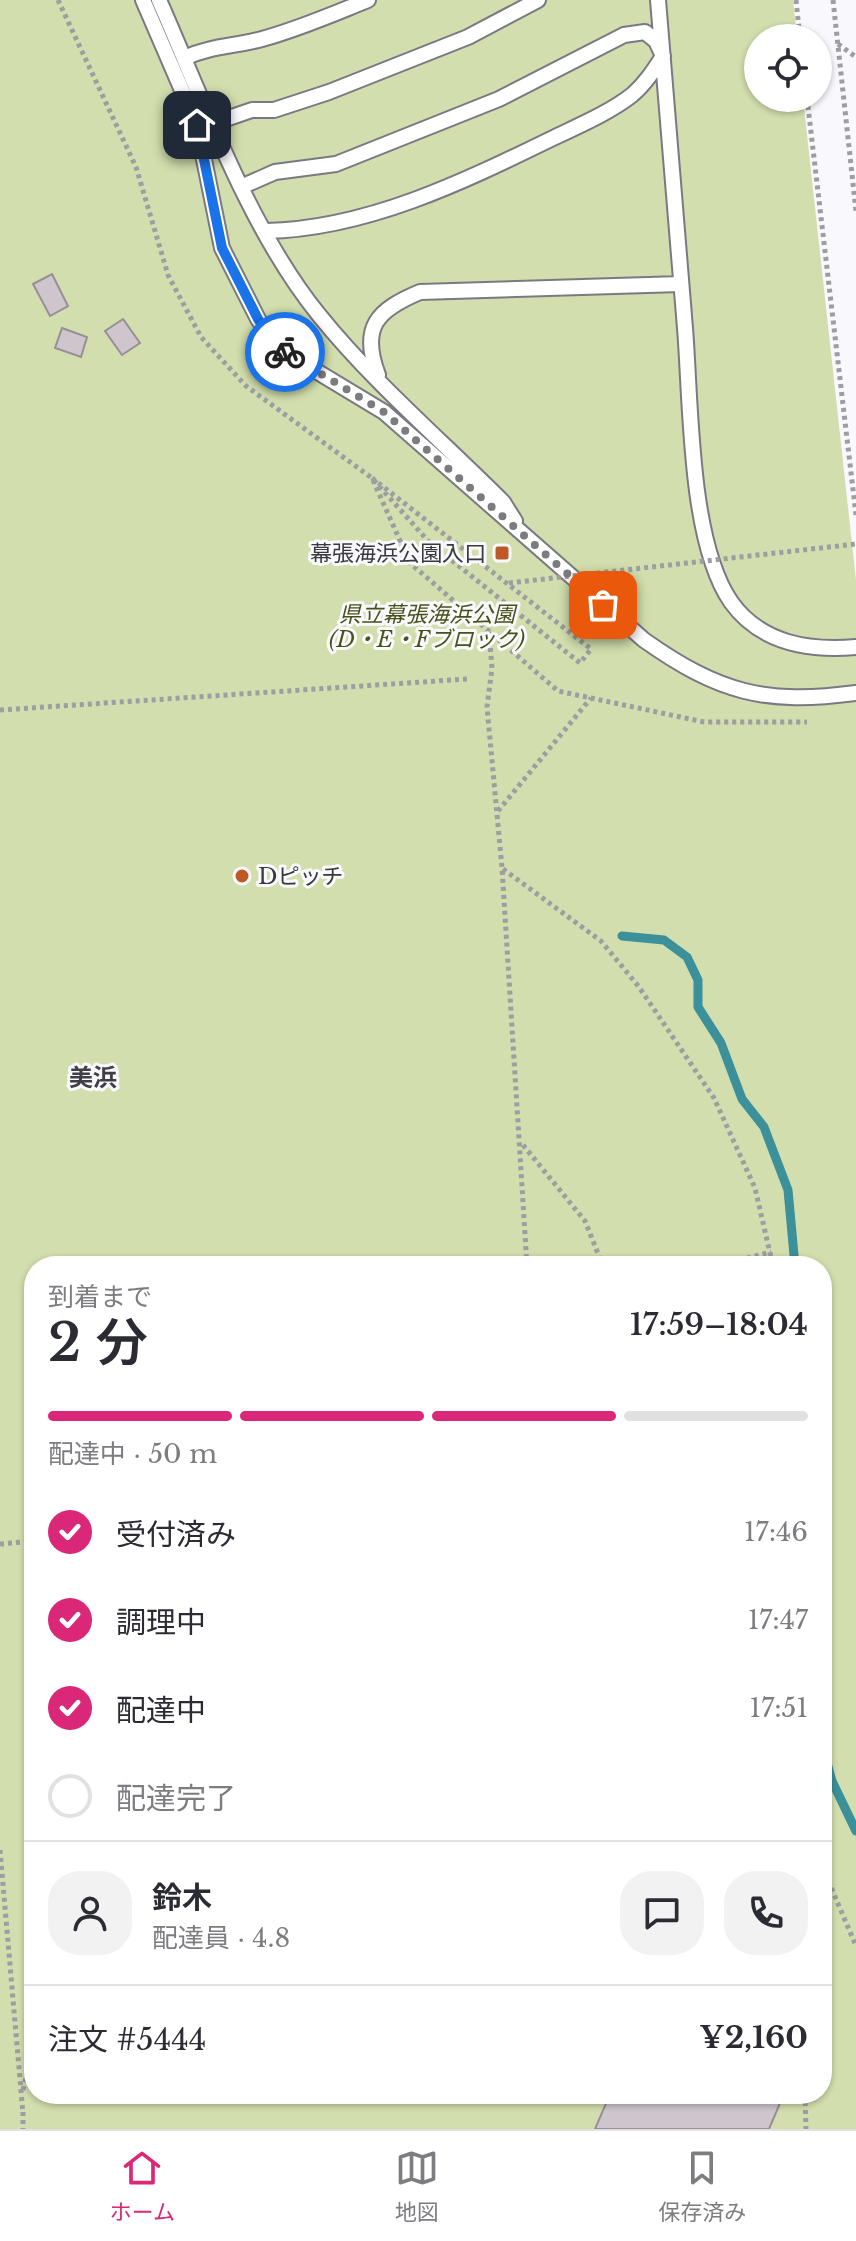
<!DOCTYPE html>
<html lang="ja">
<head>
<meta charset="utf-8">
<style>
	body { margin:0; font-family:"Libre Baskerville","Noto Sans JP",serif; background:#f2f2f3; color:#2b2b33; height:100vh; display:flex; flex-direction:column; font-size:30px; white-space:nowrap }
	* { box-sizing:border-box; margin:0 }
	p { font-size:26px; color:#7c7c81 }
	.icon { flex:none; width:44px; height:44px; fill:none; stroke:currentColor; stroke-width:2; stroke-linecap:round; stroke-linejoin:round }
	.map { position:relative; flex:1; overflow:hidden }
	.sheet { position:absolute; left:24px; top:1256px; width:808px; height:848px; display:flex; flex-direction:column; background:#fff; border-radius:32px; box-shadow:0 2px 6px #0004 }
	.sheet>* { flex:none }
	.tools { position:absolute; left:744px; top:24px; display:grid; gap:16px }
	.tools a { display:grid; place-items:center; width:88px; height:88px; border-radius:50%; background:#fff; box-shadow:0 2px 6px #0004; font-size:40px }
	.pin { position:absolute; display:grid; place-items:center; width:68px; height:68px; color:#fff; margin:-34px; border-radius:16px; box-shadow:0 4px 12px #0006 }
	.courier { position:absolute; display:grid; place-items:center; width:80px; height:80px; margin:-40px; border:6px solid #1a73e8; border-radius:50%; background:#fff; color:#222; box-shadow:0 2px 10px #0007 }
	.summary em { font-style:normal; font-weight:600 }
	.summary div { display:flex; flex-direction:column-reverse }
	.summary { display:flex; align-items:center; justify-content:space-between; height:136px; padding:0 24px }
	h1 { font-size:52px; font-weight:600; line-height:60px }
	.bar { display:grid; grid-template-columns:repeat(4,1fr); gap:12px 8px; align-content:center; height:96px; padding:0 24px }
	.bar i { height:10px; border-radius:6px; background:#e1e1e2 }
	.bar .on { background:#db2777 }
	.bar p { grid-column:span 4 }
	.line { display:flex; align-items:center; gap:20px; padding:0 24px; border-top:2px solid #e1e1e2 }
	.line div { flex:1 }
	.round { display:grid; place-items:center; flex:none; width:84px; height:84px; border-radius:32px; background:#f2f2f3 }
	ol { padding:0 24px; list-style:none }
	li { display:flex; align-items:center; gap:24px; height:88px }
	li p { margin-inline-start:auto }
	li .icon { padding:8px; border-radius:50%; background:#db2777; color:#fff; stroke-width:4 }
	li:last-child { color:#7c7c81 }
	li i { width:44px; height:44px; border:4px solid #e1e1e2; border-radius:50% }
	.tab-bar { display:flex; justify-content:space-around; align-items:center; height:112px; border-top:2px solid #e1e1e2; background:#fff; font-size:22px; color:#7c7c81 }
	.tab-bar a { display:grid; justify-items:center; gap:4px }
	.tab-bar .on { color:#db2777 }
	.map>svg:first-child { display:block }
	.green { fill:#d2dead; fill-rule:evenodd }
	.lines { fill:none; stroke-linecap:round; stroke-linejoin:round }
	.stream { stroke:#3b909a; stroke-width:9 }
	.building { fill:#cec5cd; stroke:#978e96; stroke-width:2 }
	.lane-casing { stroke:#7a7983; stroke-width:18 }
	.path { stroke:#9e9da2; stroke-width:5; stroke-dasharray:4 4; stroke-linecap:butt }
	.lane { stroke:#fff; stroke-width:14 }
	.path-bridge { stroke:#9e9da2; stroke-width:5; stroke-dasharray:4 4; stroke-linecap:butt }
	.done { stroke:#7c7c80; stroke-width:8; stroke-dasharray:0 14.4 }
	.route { stroke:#1a73e8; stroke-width:10 }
	.poi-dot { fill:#be5926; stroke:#f9f9fd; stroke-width:3 }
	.labels { text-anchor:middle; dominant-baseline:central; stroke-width:6; stroke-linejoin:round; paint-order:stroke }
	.poi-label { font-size:22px; fill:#39383d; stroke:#f9f9fd; text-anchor:end }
	.park-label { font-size:22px; font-style:italic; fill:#475118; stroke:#f9f9fd }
	.neighbourhood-label { font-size:24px; font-weight:bold; fill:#403f48; stroke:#f9f9fd }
</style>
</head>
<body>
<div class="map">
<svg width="856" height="2129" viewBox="0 0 856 2129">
	<rect width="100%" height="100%" fill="#f9f9fd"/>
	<path class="green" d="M0,0H793L797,38H758V98H803L856,580V2129H0ZM34,1266H822V2094H34Z"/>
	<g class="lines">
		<path class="stream" d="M622,936L664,940L687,957L698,980V1007L721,1043L742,1099L764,1127L788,1190L795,1266
			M822,1745L832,1781L856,1831"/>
	</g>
	<path class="building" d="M52,274L68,306L50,316L33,284Z
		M123,319L140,343L122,355L105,331Z
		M62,328L87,337L81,357L55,348Z
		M610,2094H784L769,2129H595Z"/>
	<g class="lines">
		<defs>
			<path id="lane" d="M143,0L197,125L222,248L258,319L278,348L384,412L644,640C719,693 765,705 856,693
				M159,0C204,102 249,229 319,315C373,382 442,441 503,502L515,521
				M658,0C667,109 676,219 685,328C691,403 689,541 731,602C761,644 809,651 856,647
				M184,58C214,45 232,47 262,39C299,29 333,14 368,0
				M214,123L252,110H274L329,92L468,37L538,0
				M241,187L275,172L336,164L499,99L624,35L645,32L656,41L663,56C654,70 645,84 632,95C609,113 578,126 551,139C463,182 366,229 266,231
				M378,375C360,327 377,310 420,292L681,284"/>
		</defs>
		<use href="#lane" class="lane-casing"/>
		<path class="path" d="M58,0L136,167L168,275L201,337L246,386L372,478L410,563L558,691L704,722H807
			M796,0L800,38
			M833,0L856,211
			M838,44L856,57
			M807,98L856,515
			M372,478L591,649L580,663L429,542Z
			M489,632L492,668L487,707L502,868L527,1266
			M0,710L467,679
			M498,811L591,698
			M503,869L601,941L639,987L714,1098L755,1188L773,1266
			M523,1145L585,1221L603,1266
			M716,1266L771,1252
			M0,1544L34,1541
			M0,1850L23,2114
			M822,1866L856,1946
			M23,2090L34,2044
			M805,2094L806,2129
			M23,2112V2129"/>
		<use href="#lane" class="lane"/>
		<path class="path-bridge" d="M509,583L856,544"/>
	</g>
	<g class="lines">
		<path class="done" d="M285,352L384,412L603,605"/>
		<path class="route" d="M197,125L222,248L258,319L278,348L285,352"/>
	</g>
	<g class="poi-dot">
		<rect x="494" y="545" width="16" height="16" rx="4"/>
		<circle cx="242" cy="876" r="8"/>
	</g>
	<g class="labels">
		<g class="poi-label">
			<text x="486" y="553">幕張海浜公園入口</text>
			<text x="258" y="876" text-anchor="start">Dピッチ</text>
		</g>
		<g class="park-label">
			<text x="427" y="614">県立幕張海浜公園<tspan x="427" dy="25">(D・E・Fブロック)</tspan></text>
		</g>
		<g class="neighbourhood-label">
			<text x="93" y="1077">美浜</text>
		</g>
	</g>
</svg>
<div class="tools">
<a><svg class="icon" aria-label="locate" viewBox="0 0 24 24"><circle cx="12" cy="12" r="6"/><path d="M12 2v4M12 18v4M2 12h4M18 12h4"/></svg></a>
</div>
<div class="pin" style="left:603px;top:605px;background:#ea580c"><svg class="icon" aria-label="bag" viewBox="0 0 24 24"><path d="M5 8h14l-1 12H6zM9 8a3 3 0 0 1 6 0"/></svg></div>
<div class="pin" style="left:197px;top:125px;background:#1f2937"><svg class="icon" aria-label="home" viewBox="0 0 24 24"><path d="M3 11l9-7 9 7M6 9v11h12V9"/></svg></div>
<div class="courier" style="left:285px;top:352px"><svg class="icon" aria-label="bike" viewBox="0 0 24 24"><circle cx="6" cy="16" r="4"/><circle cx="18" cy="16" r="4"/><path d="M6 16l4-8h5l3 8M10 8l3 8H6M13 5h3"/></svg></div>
<section class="sheet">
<div class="summary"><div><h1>2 分</h1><p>到着まで</p></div><em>17:59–18:04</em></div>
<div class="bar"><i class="on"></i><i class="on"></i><i class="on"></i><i></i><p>配達中 · 50 m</p></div>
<ol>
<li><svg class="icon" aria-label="check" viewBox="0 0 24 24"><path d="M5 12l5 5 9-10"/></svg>受付済み<p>17:46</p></li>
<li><svg class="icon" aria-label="check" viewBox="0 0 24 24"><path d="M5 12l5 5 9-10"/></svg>調理中<p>17:47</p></li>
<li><svg class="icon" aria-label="check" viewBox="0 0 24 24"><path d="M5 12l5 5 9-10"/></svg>配達中<p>17:51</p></li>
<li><i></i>配達完了</li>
</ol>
<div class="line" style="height:144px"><a class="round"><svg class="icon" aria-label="person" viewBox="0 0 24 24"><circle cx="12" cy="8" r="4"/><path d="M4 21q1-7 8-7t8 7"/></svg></a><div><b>鈴木</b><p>配達員 · 4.8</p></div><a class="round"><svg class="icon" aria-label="chat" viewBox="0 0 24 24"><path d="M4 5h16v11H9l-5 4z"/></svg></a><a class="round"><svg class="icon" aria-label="phone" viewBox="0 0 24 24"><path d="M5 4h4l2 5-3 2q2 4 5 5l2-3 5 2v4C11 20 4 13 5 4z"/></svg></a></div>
<div class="line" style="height:104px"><div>注文 #5444</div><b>¥2,160</b></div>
</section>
</div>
<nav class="tab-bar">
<a class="on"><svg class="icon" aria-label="home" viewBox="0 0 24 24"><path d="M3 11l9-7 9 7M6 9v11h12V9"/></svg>ホーム</a>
<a><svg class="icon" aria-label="map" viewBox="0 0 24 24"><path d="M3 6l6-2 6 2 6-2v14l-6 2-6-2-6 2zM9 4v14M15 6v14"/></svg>地図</a>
<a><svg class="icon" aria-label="saved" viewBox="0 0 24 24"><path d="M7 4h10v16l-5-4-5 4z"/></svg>保存済み</a>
</nav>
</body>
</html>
